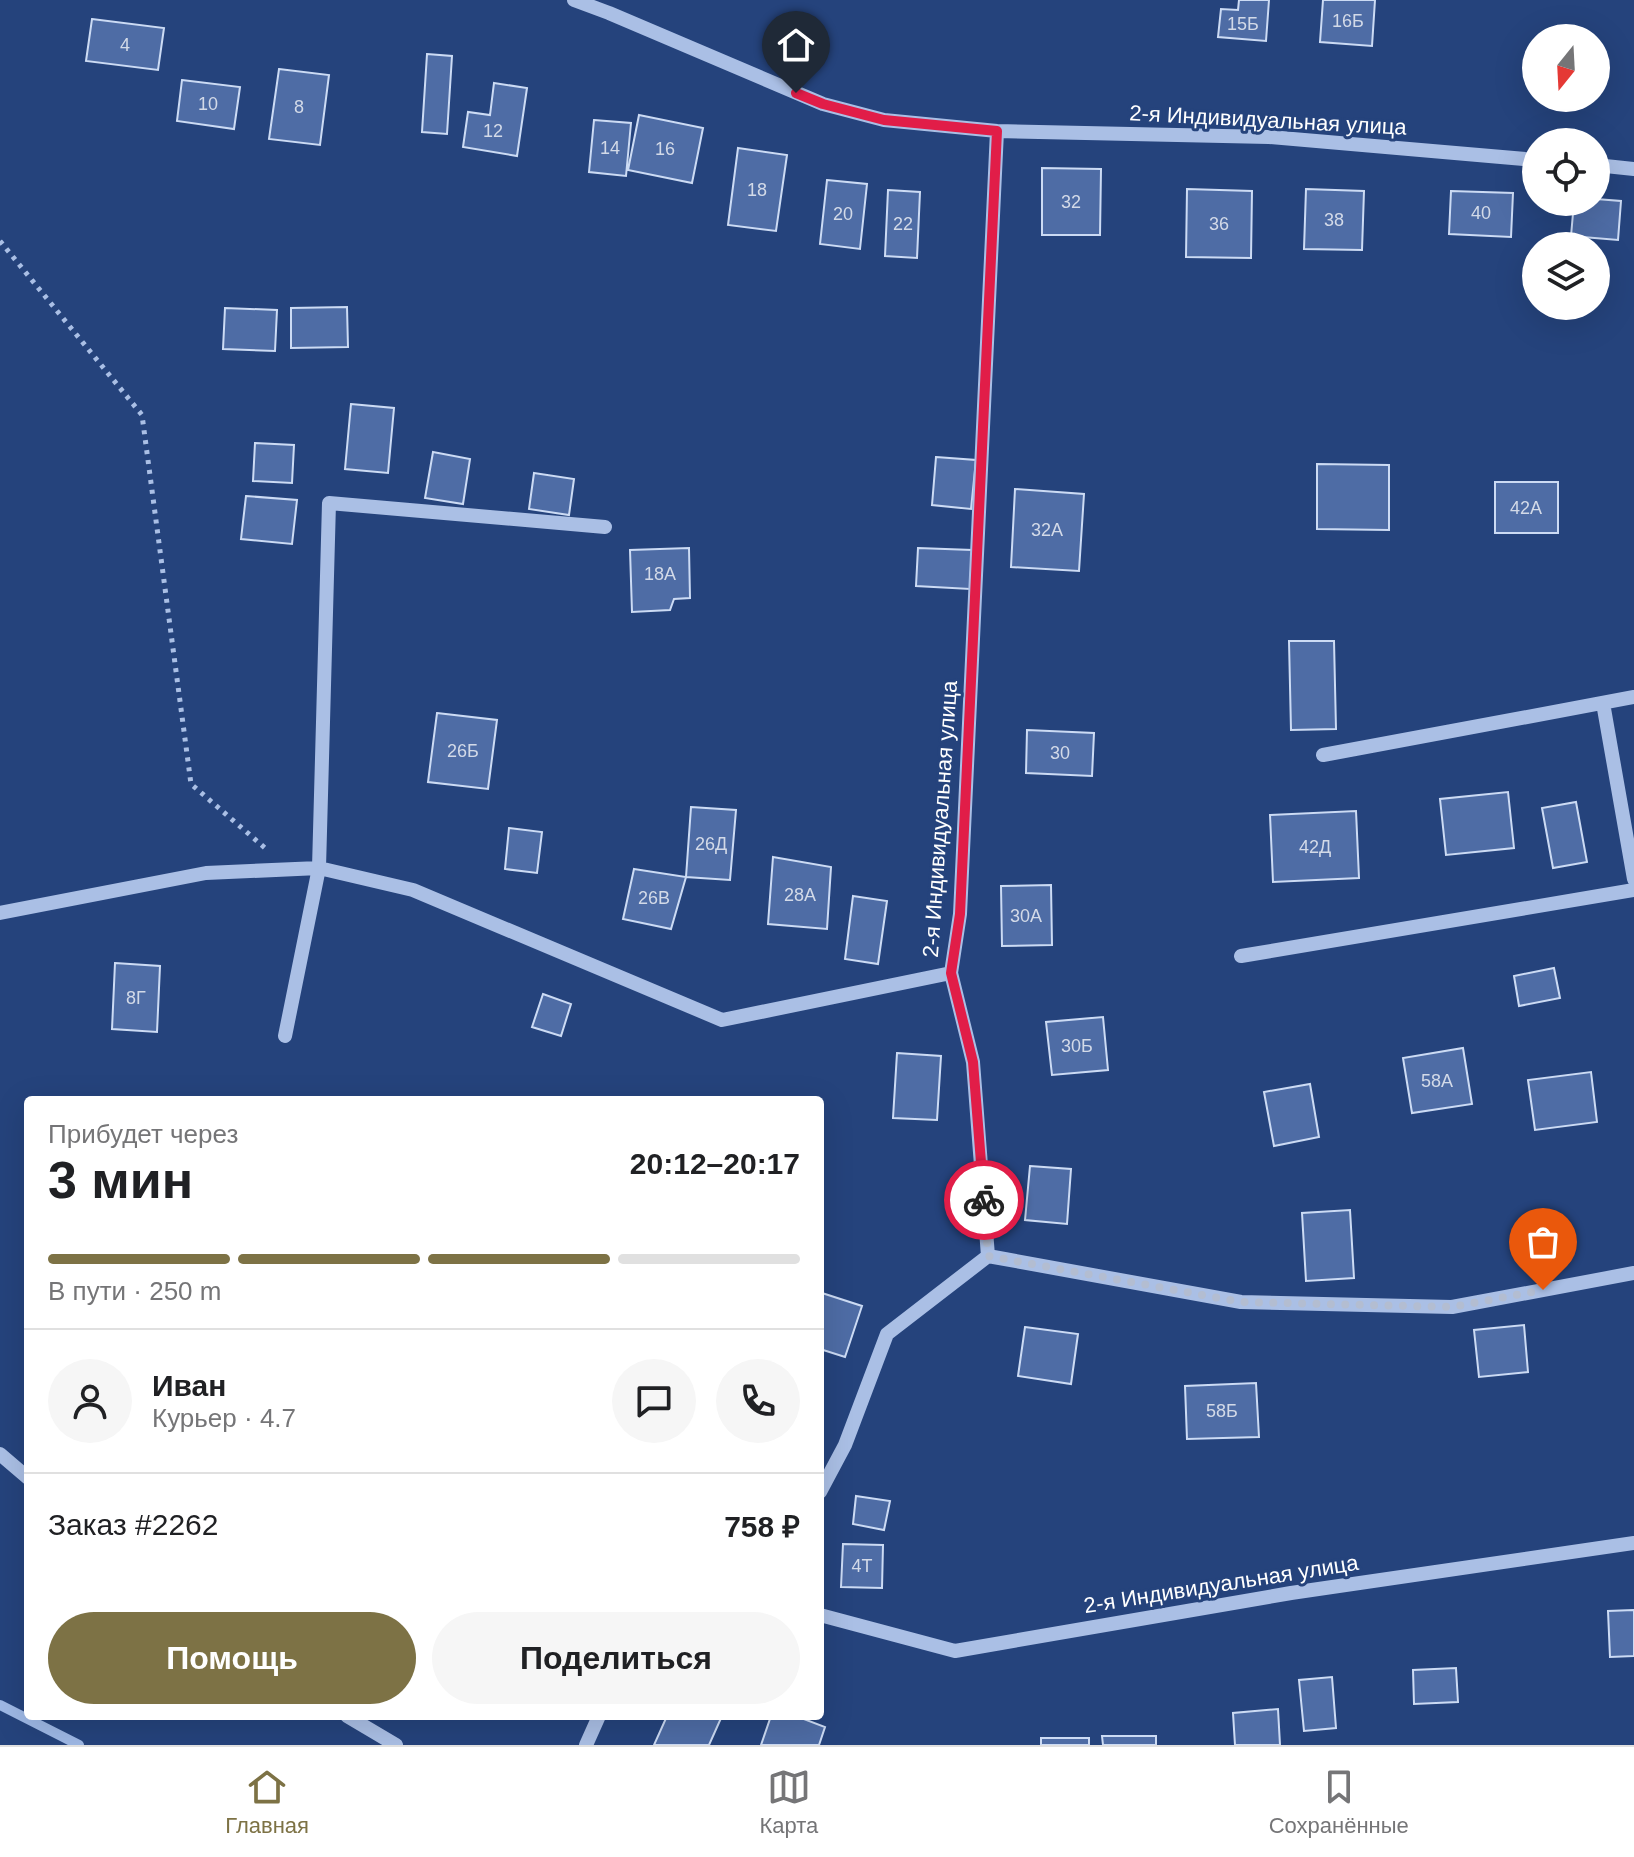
<!DOCTYPE html>
<html lang="ru">
<head>
<meta charset="utf-8">
<style>
	body { margin:0; font-family:Helvetica,sans-serif; background:#f6f6f6; color:#202124; height:100vh; display:flex; flex-direction:column; font-size:30px; white-space:nowrap }
	* { box-sizing:border-box; margin:0 }
	p { font-size:26px; color:#757577 }
	.icon { flex:none; width:44px; height:44px; fill:none; stroke:currentColor; stroke-width:2; stroke-linecap:round; stroke-linejoin:round }
	.map { position:relative; flex:1; overflow:hidden }
	.sheet { position:absolute; left:24px; top:1096px; width:800px; height:624px; display:flex; flex-direction:column; background:#fff; border-radius:8px; box-shadow:0 8px 32px #0002 }
	.sheet>* { flex:none }
	.needle { width:52px; rotate:198deg }
	.buttons { position:absolute; left:1522px; top:24px; display:grid; gap:16px }
	.buttons a { display:grid; place-items:center; width:88px; height:88px; border-radius:50%; background:#fff; box-shadow:0 8px 32px #0002; font-size:40px }
	.pin { position:absolute; display:grid; place-items:center; width:68px; height:68px; color:#fff; margin:-82px -34px; border-radius:50% 50% 50% 0; rotate:-45deg; box-shadow:0 0 8px #0007 }
	.pin .icon { rotate:45deg }
	.courier { position:absolute; display:grid; place-items:center; width:80px; height:80px; margin:-40px; border:6px solid #e11d48; border-radius:50%; background:#fff; color:#222; box-shadow:0 2px 10px #0007 }
	.summary em { font-style:normal; font-weight:700 }
	.summary div { display:flex; flex-direction:column-reverse }
	.summary { display:flex; align-items:center; justify-content:space-between; height:136px; padding:0 24px }
	h1 { font-size:52px; font-weight:700; line-height:60px }
	.bar { display:grid; grid-template-columns:repeat(4,1fr); gap:12px 8px; align-content:center; height:96px; padding:0 24px }
	.bar i { height:10px; border-radius:6px; background:#e0e0e0 }
	.bar .on { background:#7d7245 }
	.bar p { grid-column:span 4 }
	.line { display:flex; align-items:center; gap:20px; padding:0 24px; border-top:2px solid #e0e0e0 }
	.line div { flex:1 }
	.round { display:grid; place-items:center; flex:none; width:84px; height:84px; border-radius:42px; background:#f6f6f6 }
	.primary-button { display:flex; gap:16px; margin-top:auto; padding:16px 24px }
	.primary-button a { flex:1; height:92px; border-radius:48px; background:#7d7245; color:#fff; font-size:32px; font-weight:700; line-height:92px; text-align:center }
	.primary-button a+a { background:#f6f6f6; color:#202124 }
	.menu { display:flex; justify-content:space-around; align-items:center; height:112px; border-top:2px solid #e0e0e0; background:#fff; font-size:22px; color:#757577 }
	.menu a { display:grid; justify-items:center; gap:4px }
	.menu .on { color:#7d7245 }
	.map>svg:first-child { display:block }
	.lines { fill:none; stroke-linecap:round; stroke-linejoin:round }
	.stream { stroke:#9eb8e5; stroke-width:10 }
	.building { fill:#4e6ca5; stroke:#ccdbf4; stroke-width:2 }
	.path { stroke:#aabfe5; stroke-width:5; stroke-dasharray:4 6; stroke-linecap:butt }
	.minor { stroke:#aabfe5; stroke-width:14 }
	.done { stroke:#b3bdd1; stroke-width:8; stroke-dasharray:0 14.4 }
	.route { stroke:#e11d48; stroke-width:10 }
	.labels { text-anchor:middle; dominant-baseline:central; stroke-width:6; stroke-linejoin:round; paint-order:stroke }
	.number-label { font-size:18px; fill:#d3dae8 }
	.street-label { font-size:22px; fill:#fff; stroke:#25437c }
</style>
</head>
<body>
<div class="map">
<svg width="1634" height="1745" viewBox="0 0 1634 1745">
	<rect width="100%" height="100%" fill="#25437c"/>
	<g class="lines">
		<path class="stream" d="M0,1705L79,1745"/>
	</g>
	<path class="building" d="M1239,0H1269L1266,41L1218,37L1221,9L1238,10Z
		M1323,0H1375L1372,46L1320,42Z
		M92,19L164,28L158,70L86,61Z
		M427,54L452,56L447,134L422,132Z
		M279,69L329,75L320,145L269,139Z
		M182,80L240,87L234,129L177,121Z
		M494,83L527,88L517,156L463,147L468,112L490,115Z
		M639,115L703,128L692,183L628,170Z
		M594,120L631,123L626,176L589,172Z
		M738,148L787,155L776,231L728,225Z
		M1042,168L1101,169L1100,235H1042Z
		M827,180L867,184L860,249L820,244Z
		M1187,189L1252,191L1251,258L1186,257Z
		M1306,189L1364,191L1362,250L1304,249Z
		M888,190L920,192L917,258L885,256Z
		M1451,191L1513,193L1511,237L1449,234Z
		M1596,199L1621,201L1618,240L1571,236L1574,202H1596Z
		M347,307L348,347L291,348V308Z
		M225,308L277,310L275,351L223,349Z
		M351,404L394,408L388,473L345,469Z
		M255,443L294,445L292,483L253,481Z
		M433,452L470,459L463,504L425,498Z
		M936,457L976,460L971,509L932,505Z
		M1317,464L1389,465V530L1317,529Z
		M534,473L574,479L569,515L529,509Z
		M1495,482H1558V533H1495Z
		M1015,489L1084,494L1079,571L1011,567Z
		M246,496L297,500L292,544L241,539Z
		M689,548L690,598L674,599L670,610L632,612L630,550Z
		M918,548L972,550L970,589L916,586Z
		M1289,641H1334L1336,729L1291,730Z
		M437,713L497,720L488,789L428,782Z
		M1027,730L1094,733L1092,776L1026,773Z
		M1508,792L1514,848L1446,855L1440,799Z
		M1576,802L1587,862L1553,868L1542,808Z
		M691,807L736,810L730,880L686,877Z
		M1356,811L1359,878L1273,882L1270,815Z
		M509,828L542,832L537,873L505,869Z
		M773,857L831,867L827,929L768,924Z
		M634,869L686,877L671,929L623,919Z
		M1051,885L1052,945L1002,946L1001,886Z
		M853,896L887,901L878,964L845,959Z
		M115,963L160,966L157,1032L112,1029Z
		M1554,968L1560,998L1519,1006L1514,976Z
		M543,994L571,1004L561,1036L532,1027Z
		M1103,1017L1108,1070L1052,1075L1046,1022Z
		M1463,1048L1472,1104L1412,1113L1403,1058Z
		M897,1053L941,1056L937,1120L893,1118Z
		M1591,1072L1597,1122L1535,1130L1528,1080Z
		M1310,1084L1319,1137L1274,1146L1264,1092Z
		M1030,1166L1071,1169L1067,1224L1025,1220Z
		M1350,1210L1354,1278L1306,1281L1302,1213Z
		M822,1293L862,1306L845,1357L820,1349V1299Z
		M1524,1325L1528,1372L1479,1377L1474,1330Z
		M1025,1327L1078,1334L1071,1384L1018,1376Z
		M1256,1383L1259,1437L1187,1439L1185,1386Z
		M856,1496L890,1501L884,1530L853,1524Z
		M843,1544L883,1545L882,1588L841,1587Z
		M1634,1610V1656L1610,1657L1608,1611Z
		M1456,1668L1458,1702L1414,1704L1413,1670Z
		M1332,1677L1336,1728L1304,1731L1299,1680Z
		M1278,1709L1280,1745H1235L1233,1713Z
		M667,1716H722L709,1745H654Z
		M771,1716H796L825,1727L819,1745H761Z
		M1102,1736H1156V1745H1103Z
		M1041,1738H1089V1745H1041Z"/>
	<g class="lines">
		<path class="path" d="M0,241L142,415L191,784L265,848"/>
		<path class="minor" d="M574,0L609,13L823,104L884,120L997,131L1269,137L1536,160
			M1596,165L1634,169
			M1603,703L1634,879
			M1323,755L1634,697
			M0,913L206,873L319,868L413,890L722,1020L951,973
			M1241,956L1634,890
			M285,1036L319,868L329,503L605,527
			M988,1256L1241,1302L1452,1307L1634,1273
			M0,1454L28,1478
			M820,1492L845,1445L887,1334L988,1256L973,1062L951,973L960,914L997,131
			M820,1615L955,1651L1291,1593L1634,1543
			M347,1716L396,1745
			M586,1745L599,1716"/>
	</g>
	<g class="lines">
		<path class="done" d="M984,1200L988,1256L1241,1302L1452,1307L1543,1290"/>
		<path class="route" d="M796,93L823,104L884,120L997,131L960,914L951,973L973,1062L984,1200"/>
	</g>
	<g class="labels">
		<g class="number-label">
			<text x="1348" y="21">16Б</text>
			<text x="1243" y="24">15Б</text>
			<text x="125" y="45">4</text>
			<text x="208" y="104">10</text>
			<text x="299" y="107">8</text>
			<text x="493" y="131">12</text>
			<text x="610" y="148">14</text>
			<text x="665" y="149">16</text>
			<text x="757" y="190">18</text>
			<text x="1071" y="202">32</text>
			<text x="1481" y="213">40</text>
			<text x="843" y="214">20</text>
			<text x="1334" y="220">38</text>
			<text x="903" y="224">22</text>
			<text x="1219" y="224">36</text>
			<text x="1526" y="508">42А</text>
			<text x="1047" y="530">32А</text>
			<text x="660" y="574">18А</text>
			<text x="463" y="751">26Б</text>
			<text x="1060" y="753">30</text>
			<text x="711" y="844">26Д</text>
			<text x="1315" y="847">42Д</text>
			<text x="800" y="895">28А</text>
			<text x="654" y="898">26В</text>
			<text x="1026" y="916">30А</text>
			<text x="136" y="998">8Г</text>
			<text x="1077" y="1046">30Б</text>
			<text x="1437" y="1081">58А</text>
			<text x="1222" y="1411">58Б</text>
			<text x="862" y="1566">4Т</text>
		</g>
		<g class="street-label">
			<text transform="translate(1268 120) rotate(3)">2-я Индивидуальная улица</text>
			<text transform="translate(940 819) rotate(-86)">2-я Индивидуальная улица</text>
			<text transform="translate(1221 1584) rotate(-9)">2-я Индивидуальная улица</text>
		</g>
	</g>
</svg>
<div class="buttons">
<a><svg class="needle" viewBox="-14 -14 28 28"><path d="M0-13l5 13h-10z" fill="#e53935"/><path d="M0 13l5-13h-10z" fill="#757577"/></svg></a>
<a><svg class="icon" aria-label="locate" viewBox="0 0 24 24"><circle cx="12" cy="12" r="6"/><path d="M12 2v4M12 18v4M2 12h4M18 12h4"/></svg></a>
<a><svg class="icon" aria-label="layers" viewBox="0 0 24 24"><path d="M12 4l9 5-9 5-9-5zM3 14l9 5 9-5"/></svg></a>
</div>
<div class="pin" style="left:1543px;top:1290px;background:#ea580c"><svg class="icon" aria-label="bag" viewBox="0 0 24 24"><path d="M5 8h14l-1 12H6zM9 8a3 3 0 0 1 6 0"/></svg></div>
<div class="pin" style="left:796px;top:93px;background:#1f2937"><svg class="icon" aria-label="home" viewBox="0 0 24 24"><path d="M3 11l9-7 9 7M6 9v11h12V9"/></svg></div>
<div class="courier" style="left:984px;top:1200px"><svg class="icon" aria-label="bike" viewBox="0 0 24 24"><circle cx="6" cy="16" r="4"/><circle cx="18" cy="16" r="4"/><path d="M6 16l4-8h5l3 8M10 8l3 8H6M13 5h3"/></svg></div>
<section class="sheet">
<div class="summary"><div><h1>3 мин</h1><p>Прибудет через</p></div><em>20:12–20:17</em></div>
<div class="bar"><i class="on"></i><i class="on"></i><i class="on"></i><i></i><p>В пути · 250 m</p></div>
<div class="line" style="height:144px"><a class="round"><svg class="icon" aria-label="person" viewBox="0 0 24 24"><circle cx="12" cy="8" r="4"/><path d="M4 21q1-7 8-7t8 7"/></svg></a><div><b>Иван</b><p>Курьер · 4.7</p></div><a class="round"><svg class="icon" aria-label="chat" viewBox="0 0 24 24"><path d="M4 5h16v11H9l-5 4z"/></svg></a><a class="round"><svg class="icon" aria-label="phone" viewBox="0 0 24 24"><path d="M5 4h4l2 5-3 2q2 4 5 5l2-3 5 2v4C11 20 4 13 5 4z"/></svg></a></div>
<div class="line" style="height:104px"><div>Заказ #2262</div><b>758 ₽</b></div>
<div class="primary-button"><a>Помощь</a><a>Поделиться</a></div>
</section>
</div>
<nav class="menu">
<a class="on"><svg class="icon" aria-label="home" viewBox="0 0 24 24"><path d="M3 11l9-7 9 7M6 9v11h12V9"/></svg>Главная</a>
<a><svg class="icon" aria-label="map" viewBox="0 0 24 24"><path d="M3 6l6-2 6 2 6-2v14l-6 2-6-2-6 2zM9 4v14M15 6v14"/></svg>Карта</a>
<a><svg class="icon" aria-label="saved" viewBox="0 0 24 24"><path d="M7 4h10v16l-5-4-5 4z"/></svg>Сохранённые</a>
</nav>
</body>
</html>
